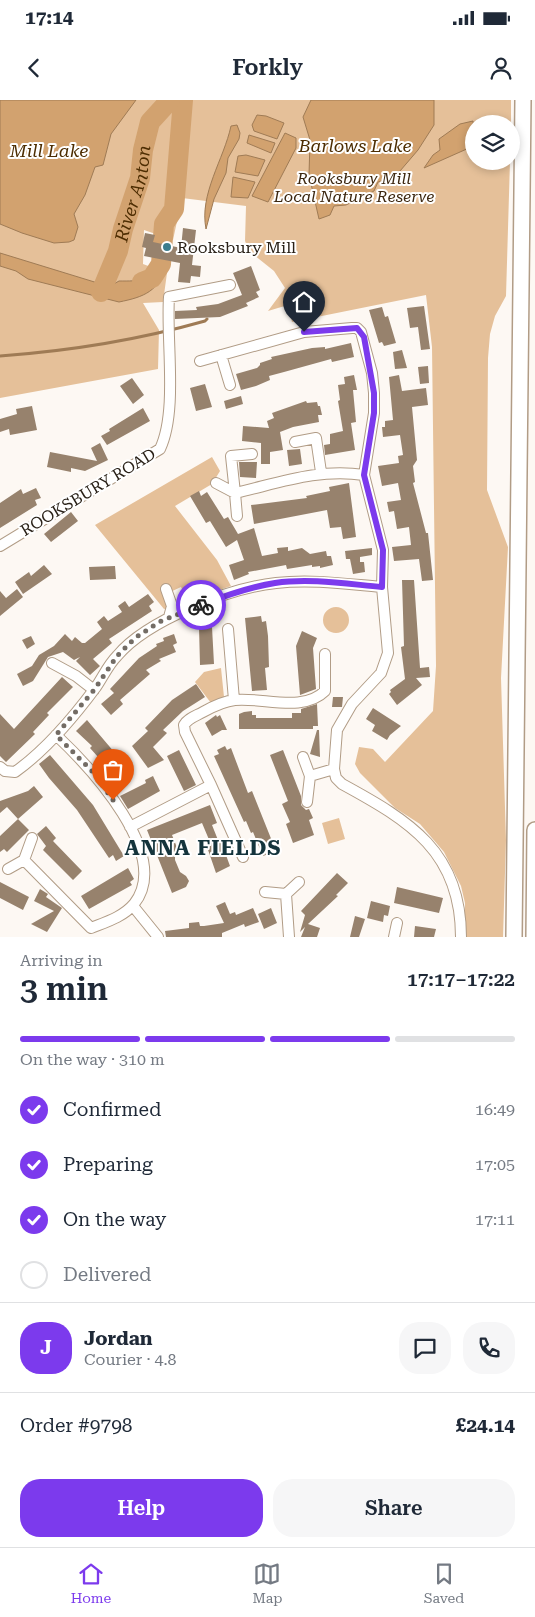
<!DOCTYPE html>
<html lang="en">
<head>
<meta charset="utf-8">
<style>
	body { margin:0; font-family:"Roboto Serif",serif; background:#f6f6f7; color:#1f2937; height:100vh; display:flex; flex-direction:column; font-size:19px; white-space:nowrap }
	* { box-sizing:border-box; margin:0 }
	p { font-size:16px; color:#747a83 }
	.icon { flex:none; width:28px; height:28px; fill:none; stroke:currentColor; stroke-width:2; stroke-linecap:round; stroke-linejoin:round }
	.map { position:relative; height:837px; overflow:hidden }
	.sheet { display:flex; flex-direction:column; background:#fff; flex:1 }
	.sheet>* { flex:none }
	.tools { position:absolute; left:465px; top:15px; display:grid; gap:10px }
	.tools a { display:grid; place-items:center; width:55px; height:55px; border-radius:50%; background:#fff; box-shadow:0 2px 8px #0003; font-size:25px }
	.pin { position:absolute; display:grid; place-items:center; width:42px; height:42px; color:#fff; margin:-51px -21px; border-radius:50% 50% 50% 0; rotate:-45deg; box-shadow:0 0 5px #0007 }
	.pin .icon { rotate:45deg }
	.courier { position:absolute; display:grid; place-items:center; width:50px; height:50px; margin:-25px; border:4px solid #7c3aed; border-radius:50%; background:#fff; color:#222; box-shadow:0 1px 6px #0007 }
	.overview em { font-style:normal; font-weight:600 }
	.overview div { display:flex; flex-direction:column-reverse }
	.overview { display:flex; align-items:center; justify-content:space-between; height:85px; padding:0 20px }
	h1 { font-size:32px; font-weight:600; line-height:38px }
	.bar { display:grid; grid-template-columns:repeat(4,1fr); gap:8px 5px; align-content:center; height:60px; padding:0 20px }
	.bar i { height:6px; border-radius:4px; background:#e0e1e3 }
	.bar .on { background:#7c3aed }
	.bar p { grid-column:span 4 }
	.line { display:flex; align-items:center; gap:12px; padding:0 20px; border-top:1px solid #e0e1e3 }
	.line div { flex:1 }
	.round { display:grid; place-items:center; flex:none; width:52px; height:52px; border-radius:20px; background:#f6f6f7 }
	ol { padding:0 20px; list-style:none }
	li { display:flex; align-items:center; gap:15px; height:55px }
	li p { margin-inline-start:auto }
	li .icon { padding:5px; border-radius:50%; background:#7c3aed; color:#fff; stroke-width:4 }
	li:last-child { color:#747a83 }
	li i { width:28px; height:28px; border:2px solid #e0e1e3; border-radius:50% }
	.button { display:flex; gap:10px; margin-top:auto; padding:10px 20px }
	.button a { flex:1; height:58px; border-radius:20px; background:#7c3aed; color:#fff; font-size:20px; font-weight:600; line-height:58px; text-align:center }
	.button a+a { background:#f6f6f7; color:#1f2937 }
	.status { display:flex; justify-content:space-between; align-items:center; height:35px; padding:0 25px; background:#fff; direction:ltr }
	.status svg { height:14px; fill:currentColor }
	header { display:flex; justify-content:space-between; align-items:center; height:65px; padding:0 20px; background:#fff; font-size:22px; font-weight:600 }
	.dock { display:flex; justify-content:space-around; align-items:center; height:70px; border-top:1px solid #e0e1e3; background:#fff; font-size:14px; color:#747a83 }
	.dock a { display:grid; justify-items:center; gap:2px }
	.dock .on { color:#7c3aed }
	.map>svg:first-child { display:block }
	.green { fill:#e5c099 }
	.water { fill:#d2a26f; stroke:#9f7b55 }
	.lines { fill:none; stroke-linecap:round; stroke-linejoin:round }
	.stream { stroke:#9f7b55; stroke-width:3 }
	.river { stroke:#d2a26f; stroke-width:20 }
	.building { fill:#97826d }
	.minor-casing { stroke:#b19c86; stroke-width:12 }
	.highway-casing { stroke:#b19c86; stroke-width:18 }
	.minor { stroke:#fff; stroke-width:10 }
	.highway { stroke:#fff; stroke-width:15 }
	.done { stroke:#736c65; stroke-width:5; stroke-dasharray:0 9 }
	.route { stroke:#7c3aed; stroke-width:6 }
	.poi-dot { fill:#3b7d8e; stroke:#fff; stroke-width:2 }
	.labels { text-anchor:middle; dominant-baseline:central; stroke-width:4; stroke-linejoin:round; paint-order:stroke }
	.park-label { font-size:16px; font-style:italic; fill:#3c2710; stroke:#fff }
	.poi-label { font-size:16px; fill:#292118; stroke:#fff; text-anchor:start }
	.street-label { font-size:16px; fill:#292118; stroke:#fff }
	.water-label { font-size:18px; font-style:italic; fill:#4d2d02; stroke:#fff }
	.district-label { font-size:21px; font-weight:bold; letter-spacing:1px; fill:#14343c; stroke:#fff }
</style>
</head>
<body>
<div class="status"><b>17:14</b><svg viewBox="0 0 49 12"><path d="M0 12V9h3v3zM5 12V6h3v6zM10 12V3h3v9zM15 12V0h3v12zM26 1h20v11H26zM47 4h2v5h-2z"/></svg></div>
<header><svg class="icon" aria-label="back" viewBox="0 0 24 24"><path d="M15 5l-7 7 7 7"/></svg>Forkly<svg class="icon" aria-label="person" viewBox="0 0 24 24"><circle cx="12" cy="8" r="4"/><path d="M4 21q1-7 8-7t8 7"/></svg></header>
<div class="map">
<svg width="535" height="837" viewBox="0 0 535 837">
	<rect width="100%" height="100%" fill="#fdf8f3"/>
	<path class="green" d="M0,0H511V24H474V61H510L506,196L495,216L490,234L488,258L487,390L508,447L501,578L506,740L503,837H465V803L461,786L444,752L420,724L395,708L360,673L355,664L359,647L373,649L385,662L433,611L436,566L432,247L426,195L292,222L288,205L268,211L285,188L274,171L249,151L245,141L246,106L182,98L173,140L144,130L143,164L167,173L163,202L143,203L159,230L158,269L0,298Z
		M212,357L220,371L212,384L175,406L217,460L231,486L190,500L186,497L181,487L166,494L168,508L164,509L95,425Z
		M323 520a13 13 0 1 1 26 0a13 13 0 1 1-26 0Z
		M221,568L224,597L211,603L195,582L204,572Z
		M339,718L345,739L328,744L322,723Z"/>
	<path class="water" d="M0,0H136L111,34L103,65L95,67L85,95L74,114L78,127L74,140L69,142L54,143L22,133L0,124Z
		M311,0H434V25L418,50L400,71L386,80L378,82L374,91L346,105L334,106L330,115L319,119L309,75L310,40L303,17Z
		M257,15L266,16L284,23L277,39L254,31L252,25Z
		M473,21L474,34L469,48L424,68L433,55L440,50L439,39L460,24Z
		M237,25L240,33L239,39L228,58L226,73L214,99L206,129C199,94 224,59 231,26Z
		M285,33L296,38V48L268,102L252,96Z
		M249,35L275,43L271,53L247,43Z
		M246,55L265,60L258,76L235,72L238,56Z
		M233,77L255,82L248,98L231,97Z
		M0,153L101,184L112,185L119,181C140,181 145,182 157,163L165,165C160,191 144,197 119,202L28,179L16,171L0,166Z"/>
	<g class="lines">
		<path class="stream" d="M0,256C69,251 138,240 205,221L207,219"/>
		<g class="river">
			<path d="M142,182L152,178L161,164L164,124L174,109L183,0"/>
			<path id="s1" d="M101,192L118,151L123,129L140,78L143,50L150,22L170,0"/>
		</g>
	</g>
	<path class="building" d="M183,128L196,130L192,165L201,166L200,177L191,176L190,183L178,182L180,163L144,156L146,148L142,147L145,133L155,135L153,142L181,148Z
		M251,166L260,190L256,192L259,197L246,203L248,206L220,217L175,219V211L197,210L196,207L218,204L242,195L233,173Z
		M424,206L430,249L421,250L418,227L410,228L407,208Z
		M382,207L385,217L388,216L396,243L384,246L382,242L379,243L369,210Z
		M351,243L354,257L332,262L331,259L284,272L269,276L270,280L256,286L241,290L236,274L257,268L260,265V263L272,259L271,257L312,248L325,247V249Z
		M402,250L407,268L395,269L393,252Z
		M428,266L429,283L420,284L418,267Z
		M354,275L357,290H353L356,322L351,323L355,350L325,355L324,345L330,344V334L343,331L338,301L340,300L338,285L345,284L344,277Z
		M399,275L402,291L426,288L428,305L412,307L417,360L413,366L415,382L413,383L426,433H428L433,480L422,481L419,459L394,461L392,447L411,445L409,427L397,429L394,411L389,412L387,402L401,400L398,383L382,386L378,366L399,363L398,356L403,355L400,335L383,337L382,327H385V321L393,320L389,277Z
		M132,278L144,295L133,304L120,286Z
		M205,284L212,307L196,311L190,288Z
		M241,296L243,304L226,309L224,301Z
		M306,301L307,303L317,302L318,306H320L322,315H318L319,322L293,327L280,332L283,350L270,352V364H261V343L242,341L243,326L269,328L267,321L274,318L272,313Z
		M32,306L37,330L10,335L9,329L0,332V319L17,314L16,309Z
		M143,308L150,321L107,345L101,336L110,331L109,329Z
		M100,343L108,360L85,371L71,368V372L47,367L50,352L97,361L91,348Z
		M300,349L302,364L289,366L287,350Z
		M239,362H257L256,378L240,377Z
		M349,383L356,437L343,439L341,427L330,428L327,410L254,424L251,405L307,398L306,396L330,391L329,387Z
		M36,388L41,398L35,400L37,405L0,428V403L21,389L23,394Z
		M199,391L201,396L207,392L224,419L228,417L238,434L254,428L262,456L278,453L277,448L288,447V451L302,448L310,454L326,451L327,456H331L333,465L320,468V466L312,467V465L287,469L286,465L248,472L249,474L234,480L229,465L244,460L237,440L226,447L210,421L206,423L190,396Z
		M71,412L78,421L51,442L44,434Z
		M372,448V455L360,457V462H364L365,472L353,474L350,459H346L345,451Z
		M44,465L52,474L23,494L15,482L29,472L31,476Z
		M115,466L116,479L90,480L89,467Z
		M402,480H414L420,568L429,567L430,577L416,578L422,585L397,605L389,594L391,592L390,590L405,579L401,547L404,546Z
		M17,489L23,497L0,516V491L6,498Z
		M148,494L154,502L149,506L152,511L109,539L112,543L93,559L100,566L90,575L76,561L80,557L74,560L63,552L48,557L33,581L23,586L17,574L32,566L39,555L54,546L65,534L72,541L75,537L82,543H85L102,529L97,522L104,516L108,521L122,512L118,506L125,501L129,507Z
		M261,516L262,522L266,521L268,536L269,567L265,568L267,590L252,591L245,518Z
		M199,527H212L214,564L200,565Z
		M302,531L317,538L313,548L316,589L300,595L296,546Z
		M174,534L177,543L173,545L176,552L159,559L161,561L146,570L150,574L120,600L123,604L111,615L101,604L114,593L110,589L139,558L157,546L156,544L164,541L163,538Z
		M31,536L35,544L27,549L22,540Z
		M62,577L73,587L47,613L49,615L33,632L35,634L6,662L0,656V614L14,629Z
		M196,584L205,597L183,611L163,630L167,633L153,647L164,660L148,668L132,646L148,631L145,628L172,600Z
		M333,597H343L342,607H332Z
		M317,604L318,626H313V629H239V614L244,612L252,611V615H256V618H292V613H301V609Z
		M373,608L401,626L390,635L387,640L372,631L375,625L366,619Z
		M216,615L217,617L220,615L227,630H222L212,636L205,623Z
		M87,620L126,666L114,675L90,648L92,646L76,631Z
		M317,630H319L320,657L310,654Z
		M225,646L227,650L231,648L248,693L252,691L276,751L263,756L253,732L251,733L246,721L244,722L214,656L219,654L217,650Z
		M179,650L196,685L184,691L167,656Z
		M283,650L301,696V705L306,710L309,709L313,718L309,720L314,735L293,743L286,724L290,722L282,704L288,701L270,655Z
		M50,655L93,705L124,756L116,761L113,755L109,758L77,710L49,678L39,664Z
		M153,676L160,691L128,709L120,696L146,683L145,680Z
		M34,686L43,697L18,719L7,707L0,713V701L28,691Z
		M210,705L217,723L212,725L218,740L220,739L230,766L216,773L206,744L210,742L202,723L172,735L180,755L175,757V760L180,772L186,776L189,781L186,787L172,793L147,730Z
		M18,719L29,730L7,752L4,749L0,752V736Z
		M46,726L56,738L53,741L82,771L73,780L43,750L46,746L37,734Z
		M128,768L134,779L130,782L132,785L89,809L81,796Z
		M337,773L348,783L336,795L338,796L308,824L320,828L317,837H301L305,827L300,832L305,815L301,811Z
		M0,782L29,797L23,810L0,798Z
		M397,787L443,798L439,813L394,803Z
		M40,789L48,794L46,797L62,808L47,832L31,824L54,811L34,801Z
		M371,801L390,806L388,816L384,815L383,822L367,818Z
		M225,802L230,814L235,812L236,815L253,808L259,822L245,827L244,824L222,833V837H166L165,831L189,828V823L199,822L200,826H204L224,823L216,806Z
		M271,808L277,823L264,829L258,814Z
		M355,816L365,819L359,837H350Z
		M415,826L436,829L434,837H414Z"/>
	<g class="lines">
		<defs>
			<path id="minor" d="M221,255L230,285
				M200,261L304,232L352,228H357L361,232L372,273L374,293V313L364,375L383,450L382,487
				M295,342L316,338L321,372
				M252,354L231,356L235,393C279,383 318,368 364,375
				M216,383L235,393L237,416
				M0,446L160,349C178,311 166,241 169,197L230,185
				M166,489L172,506L169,517
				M228,529L234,600
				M52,563L76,576L94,590
				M56,635C90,667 173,755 134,804C123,817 106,822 91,828
				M303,657L310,676L307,702
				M0,667L5,671L15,672C46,650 73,618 96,587C103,577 108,565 117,556C147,520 230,488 276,483C311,479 347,484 382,487L388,553L381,573L352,604L337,630L334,669L336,678L342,684C410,721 461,752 461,837
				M310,676L334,669
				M211,685L243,757
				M130,727L211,685L185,632L184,625C188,618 196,616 203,612C212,607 225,601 235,600C263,597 303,613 325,591V554
				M24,760L32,738
				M8,769L24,760L91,828
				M265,792L286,794L299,782
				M286,794L289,837
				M133,806L158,837
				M394,837L397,823"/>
			<path id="highway" d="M514,837L523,0
				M534,837L535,730"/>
		</defs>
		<use href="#minor" class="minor-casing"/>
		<use href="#highway" class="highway-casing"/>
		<use href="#minor" class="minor"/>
		<use href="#highway" class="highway"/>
	</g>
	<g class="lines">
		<path class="done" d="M113,700L94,673L56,635L94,590L117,556L135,538L159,522L201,505"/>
		<path class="route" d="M201,505C224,496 249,487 275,483C310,478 347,484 382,487L383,450L364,375L374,313V293L364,237L357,228L304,232"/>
	</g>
	<circle class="poi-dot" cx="167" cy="147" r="5"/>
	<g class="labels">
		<g class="park-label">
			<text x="354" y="78">Rooksbury Mill<tspan x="354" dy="18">Local Nature Reserve</tspan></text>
		</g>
		<g class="poi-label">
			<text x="177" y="147">Rooksbury Mill</text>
		</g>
		<g class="street-label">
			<text transform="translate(88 392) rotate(-31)">ROOKSBURY ROAD</text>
		</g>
		<g class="water-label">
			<text x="355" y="45">Barlows Lake</text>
			<text x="49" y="50">Mill Lake</text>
			<text stroke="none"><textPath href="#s1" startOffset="104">River Anton</textPath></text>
		</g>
		<g class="district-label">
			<text x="203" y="748">ANNA FIELDS</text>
		</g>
	</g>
</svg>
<div class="tools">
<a><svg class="icon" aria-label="layers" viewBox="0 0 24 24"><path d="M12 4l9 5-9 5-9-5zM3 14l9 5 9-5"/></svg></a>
</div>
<div class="pin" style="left:113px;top:700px;background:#ea580c"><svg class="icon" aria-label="bag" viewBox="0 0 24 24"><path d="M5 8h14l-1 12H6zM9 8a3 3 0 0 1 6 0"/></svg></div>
<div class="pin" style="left:304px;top:232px;background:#1f2937"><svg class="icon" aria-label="home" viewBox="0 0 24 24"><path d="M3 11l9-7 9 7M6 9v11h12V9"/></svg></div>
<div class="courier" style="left:201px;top:505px"><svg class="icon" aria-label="bike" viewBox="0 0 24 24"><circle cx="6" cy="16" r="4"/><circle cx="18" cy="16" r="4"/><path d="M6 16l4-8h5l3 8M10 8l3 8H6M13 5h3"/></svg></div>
</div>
<section class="sheet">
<div class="overview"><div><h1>3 min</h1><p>Arriving in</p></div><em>17:17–17:22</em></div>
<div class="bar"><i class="on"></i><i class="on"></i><i class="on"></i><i></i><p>On the way · 310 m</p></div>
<ol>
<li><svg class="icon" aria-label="check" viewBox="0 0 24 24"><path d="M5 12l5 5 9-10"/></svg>Confirmed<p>16:49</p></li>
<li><svg class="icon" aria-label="check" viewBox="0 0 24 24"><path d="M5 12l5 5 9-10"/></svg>Preparing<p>17:05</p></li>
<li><svg class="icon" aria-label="check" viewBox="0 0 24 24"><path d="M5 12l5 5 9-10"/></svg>On the way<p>17:11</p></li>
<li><i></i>Delivered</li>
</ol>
<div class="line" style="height:90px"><b class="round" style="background:#7c3aed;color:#fff">J</b><div><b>Jordan</b><p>Courier · 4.8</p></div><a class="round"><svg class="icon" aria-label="chat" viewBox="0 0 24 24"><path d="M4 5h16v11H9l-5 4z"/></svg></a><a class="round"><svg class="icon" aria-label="phone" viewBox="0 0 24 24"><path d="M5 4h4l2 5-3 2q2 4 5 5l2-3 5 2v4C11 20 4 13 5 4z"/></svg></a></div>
<div class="line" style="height:65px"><div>Order #9798</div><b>£24.14</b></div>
<div class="button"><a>Help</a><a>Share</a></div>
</section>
<nav class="dock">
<a class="on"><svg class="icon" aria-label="home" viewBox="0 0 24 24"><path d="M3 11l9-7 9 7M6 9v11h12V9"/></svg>Home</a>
<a><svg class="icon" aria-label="map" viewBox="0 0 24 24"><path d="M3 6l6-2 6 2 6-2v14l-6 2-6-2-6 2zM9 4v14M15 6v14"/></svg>Map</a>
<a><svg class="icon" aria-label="saved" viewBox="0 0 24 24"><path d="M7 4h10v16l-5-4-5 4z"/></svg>Saved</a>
</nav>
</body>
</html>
